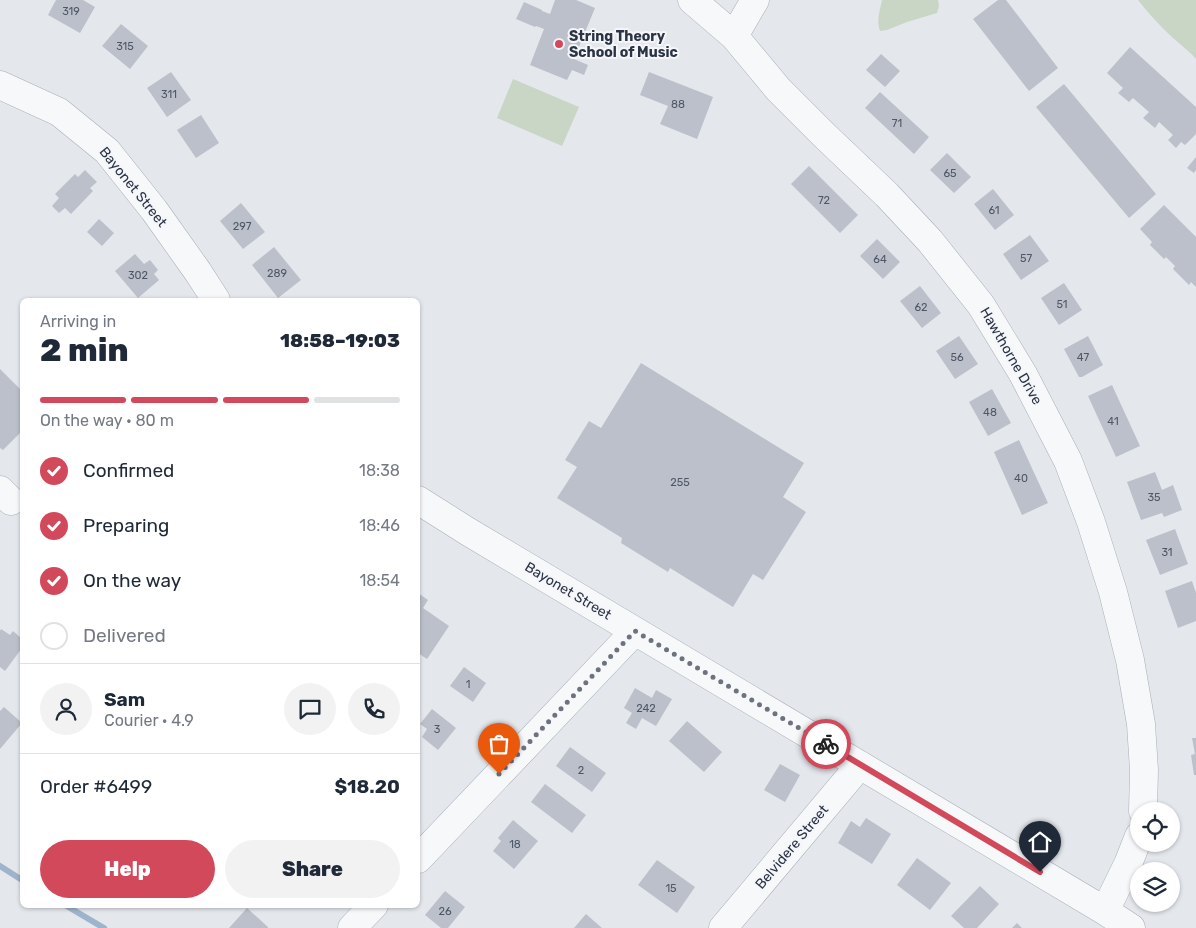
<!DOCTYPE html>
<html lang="en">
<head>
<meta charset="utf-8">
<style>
	body { margin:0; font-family:Rubik,sans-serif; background:#f2f2f3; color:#1f2937; height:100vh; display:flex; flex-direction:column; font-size:19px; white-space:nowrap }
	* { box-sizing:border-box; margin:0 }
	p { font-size:16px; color:#747a83 }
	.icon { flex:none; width:28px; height:28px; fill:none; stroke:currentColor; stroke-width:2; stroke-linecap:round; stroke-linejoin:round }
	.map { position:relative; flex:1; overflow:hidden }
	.panel { position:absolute; left:20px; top:298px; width:400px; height:610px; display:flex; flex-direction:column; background:#fff; border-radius:8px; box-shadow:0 1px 4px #0004 }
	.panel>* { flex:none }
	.tools { position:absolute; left:1130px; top:802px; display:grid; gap:10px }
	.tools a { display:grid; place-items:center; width:50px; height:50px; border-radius:50%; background:#fff; box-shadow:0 1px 4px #0004; font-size:25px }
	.pin { position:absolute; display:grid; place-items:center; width:42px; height:42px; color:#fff; margin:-51px -21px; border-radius:50% 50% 50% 0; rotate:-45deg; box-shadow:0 0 5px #0007 }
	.pin .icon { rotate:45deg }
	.courier { position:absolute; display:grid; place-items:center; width:50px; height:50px; margin:-25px; border:4px solid #d1495b; border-radius:50%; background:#fff; color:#222; box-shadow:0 1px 6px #0007 }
	.headline em { font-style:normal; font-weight:800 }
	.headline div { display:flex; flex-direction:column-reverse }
	.headline { display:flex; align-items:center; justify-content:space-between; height:85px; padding:0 20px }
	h1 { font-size:32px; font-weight:800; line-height:38px }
	.bar { display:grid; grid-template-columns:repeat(4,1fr); gap:8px 5px; align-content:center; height:60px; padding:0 20px }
	.bar i { height:6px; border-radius:4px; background:#e0e1e3 }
	.bar .selected { background:#d1495b }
	.bar p { grid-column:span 4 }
	.line { display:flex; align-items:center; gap:12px; padding:0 20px; border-top:1px solid #e0e1e3 }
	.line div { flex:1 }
	.round { display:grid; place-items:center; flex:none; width:52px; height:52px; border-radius:26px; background:#f2f2f3 }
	ol { padding:0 20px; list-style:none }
	li { display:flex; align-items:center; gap:15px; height:55px }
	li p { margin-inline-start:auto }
	li .icon { padding:5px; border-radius:50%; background:#d1495b; color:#fff; stroke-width:4 }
	li:last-child { color:#747a83 }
	li i { width:28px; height:28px; border:2px solid #e0e1e3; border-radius:50% }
	.cta { display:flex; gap:10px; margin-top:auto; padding:10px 20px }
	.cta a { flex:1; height:58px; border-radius:30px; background:#d1495b; color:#fff; font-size:20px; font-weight:800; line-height:58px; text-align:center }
	.cta a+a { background:#f2f2f3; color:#1f2937 }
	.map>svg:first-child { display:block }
	.green { fill:#c9d6c5 }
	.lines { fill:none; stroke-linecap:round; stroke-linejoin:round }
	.stream { stroke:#9fb4cc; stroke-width:6 }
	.building { fill:#bbc0ca }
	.minor-casing { stroke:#a9aeb7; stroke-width:29 }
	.minor { stroke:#f7f8fa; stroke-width:28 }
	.done { stroke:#6c737f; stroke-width:5; stroke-dasharray:0 9 }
	.route { stroke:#d1495b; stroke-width:6 }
	.poi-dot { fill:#d1495b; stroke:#f4f6f9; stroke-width:2 }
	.labels { text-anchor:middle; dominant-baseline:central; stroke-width:4; stroke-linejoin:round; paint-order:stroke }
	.number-label { font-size:11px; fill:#4f5766 }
	.poi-label { font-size:14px; font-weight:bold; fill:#2b3445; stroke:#f4f6f9; text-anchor:start }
	.street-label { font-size:14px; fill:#2b3445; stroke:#f4f6f9 }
</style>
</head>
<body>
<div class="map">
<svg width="1196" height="928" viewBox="0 0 1196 928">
	<rect width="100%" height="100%" fill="#e4e7ec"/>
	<path class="green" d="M882,0H938L939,6L937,13L907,22L887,30L880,31C876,19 880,11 882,0Z
		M1138,0H1196V59C1189,51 1181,45 1173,38C1160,26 1149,14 1138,0Z
		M513,79L579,107L562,146L497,118Z"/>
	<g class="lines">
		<path class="stream" d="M0,866L22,880
			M65,905L104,928"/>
	</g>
	<path class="building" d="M56,0H83L95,7L80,33L48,15Z
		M555,0H576L595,8L574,59L588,65L584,75L572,70L567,80L530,65L544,29L536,26L535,27L516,19L524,2L542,10V11L550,14Z
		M998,0H1006L1058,68L1029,91L973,19Z
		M121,24L148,46L130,69L102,46Z
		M1130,47L1196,107V134L1185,145L1181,142L1176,148L1168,140L1173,135L1159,122L1155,128L1143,118L1149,112L1133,98L1129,102L1118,93L1123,88L1107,73Z
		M881,54L900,71L885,87L866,70Z
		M171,72L191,100L167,117L147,88Z
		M649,72L713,97L697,139L660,124L668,106L640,95Z
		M1064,84L1156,194L1129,218L1036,107Z
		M880,92L929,137L914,154L865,108Z
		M201,115L219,143L196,158L177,130Z
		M947,153L971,177L954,193L930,170Z
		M1196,157V170L1194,173L1187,168Z
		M809,166L858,215L840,233L791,184Z
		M85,170L97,182L90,188L93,191L71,214L65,208L59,213L52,206L59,198L55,194L75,174L78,177Z
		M993,189L1014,215L995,230L974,204Z
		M241,203L265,232L243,249L220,221Z
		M1164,205L1196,237V287L1191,282L1189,285L1173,269L1175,266L1166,257L1164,259L1150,245L1152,242L1140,229Z
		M99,219L114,233L102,246L87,232Z
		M1030,235L1049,261L1021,280L1003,254Z
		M877,239L900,262L883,279L860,256Z
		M274,247L301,280L278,298L252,265Z
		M135,254L144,264L150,260L158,270L154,274L159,280L138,298L115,271Z
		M1064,283L1082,310L1059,325L1041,298Z
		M920,286L941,313L922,328L900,301Z
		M959,336L978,364L955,379L936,351Z
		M1088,336L1103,365L1082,377H1079L1064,349Z
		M641,363L804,463L783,497L806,512L763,580L753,574L733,607L670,568L668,572L621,543L622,538L557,498L577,467L565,460L589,421L601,428Z
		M0,369L22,391V431L3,450L0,448Z
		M1112,385L1140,446L1116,457L1088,396Z
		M992,389L1011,423L988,436L969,402Z
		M1019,440L1048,503L1022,515L994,452Z
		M1155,472L1162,490L1173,485L1182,510L1164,517L1162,513L1141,520L1127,482Z
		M1175,529L1188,564L1160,575L1146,540Z
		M1192,581L1196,593V621L1178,628L1165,591Z
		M418,593L428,600L423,608L449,626L427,659L418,653Z
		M1,629L10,635L13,631L22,639V642L20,645L22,648L5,671L0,667V631Z
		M464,667L486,683L473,702L450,686Z
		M635,688L652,698L656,690L672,699L656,726L642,718L636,729L626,723L632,713L624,708Z
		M4,707L22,723L0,749V711Z
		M432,709L456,728L438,750L422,737L427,729L420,724Z
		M687,721L722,752L704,772L669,741Z
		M1192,738H1196V775H1194L1191,755L1195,754Z
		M570,747L606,773L592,792L556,766Z
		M780,764L800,775L785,802L764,790Z
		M545,784L586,815L572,833L531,802Z
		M866,818L891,834L872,864L838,843L851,821L860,827Z
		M513,820L538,841L514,869L493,851L501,841L498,838Z
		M917,858L951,883L930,910L897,885Z
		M657,860L695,887L677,913L638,885Z
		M980,886L999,904L977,928H964L951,916Z
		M445,891L465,907L448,928H441L425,915Z
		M247,908L268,927V928H229Z
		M586,914L602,928H574Z
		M1017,923L1022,928H1012Z"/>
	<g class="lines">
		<defs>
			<path id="minor" d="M692,0L734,36L778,89L824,135L887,195L930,241L981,305L1023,374L1068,461L1091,522L1113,592L1130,660L1141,724L1144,770L1143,811
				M734,36L755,0
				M0,85L59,112L107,151L154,210L198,272L216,300
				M0,490L11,501
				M418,500L467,531L1105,911L1131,928
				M418,859L635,631
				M1105,911L1128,864L1139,836
				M352,928L374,905
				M723,928L860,765"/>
		</defs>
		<use href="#minor" class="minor-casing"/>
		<use href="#minor" class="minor"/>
	</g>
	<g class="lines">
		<path class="done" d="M499,774L635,631L826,744"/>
		<path class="route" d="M826,744L1040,872"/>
	</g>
	<circle class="poi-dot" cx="559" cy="44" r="5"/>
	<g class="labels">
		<g class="number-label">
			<text x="71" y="11">319</text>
			<text x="125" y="46">315</text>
			<text x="169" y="94">311</text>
			<text x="678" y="104">88</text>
			<text x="897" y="123">71</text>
			<text x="950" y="173">65</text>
			<text x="824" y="200">72</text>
			<text x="994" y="210">61</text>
			<text x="242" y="226">297</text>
			<text x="1026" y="258">57</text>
			<text x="880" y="259">64</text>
			<text x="277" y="273">289</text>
			<text x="138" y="275">302</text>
			<text x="1062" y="304">51</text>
			<text x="921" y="307">62</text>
			<text x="957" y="357">56</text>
			<text x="1083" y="357">47</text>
			<text x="990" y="412">48</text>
			<text x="1113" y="421">41</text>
			<text x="1021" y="478">40</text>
			<text x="680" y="482">255</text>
			<text x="1154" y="497">35</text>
			<text x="1167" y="552">31</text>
			<text x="468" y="684">1</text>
			<text x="646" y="708">242</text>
			<text x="437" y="729">3</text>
			<text x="581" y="770">2</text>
			<text x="515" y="844">18</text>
			<text x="671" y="888">15</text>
			<text x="445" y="911">26</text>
		</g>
		<g class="poi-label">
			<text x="569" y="36">String Theory<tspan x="569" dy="16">School of Music</tspan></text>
		</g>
		<g class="street-label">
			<text transform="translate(133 187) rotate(51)">Bayonet Street</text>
			<text transform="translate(1011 356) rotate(60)">Hawthorne Drive</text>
			<text transform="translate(568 591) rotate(31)">Bayonet Street</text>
			<text transform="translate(792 847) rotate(-50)">Belvidere Street</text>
		</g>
	</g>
</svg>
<div class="tools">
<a><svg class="icon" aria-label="locate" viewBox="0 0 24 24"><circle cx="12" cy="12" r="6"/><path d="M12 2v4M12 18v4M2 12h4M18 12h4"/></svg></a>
<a><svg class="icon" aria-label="layers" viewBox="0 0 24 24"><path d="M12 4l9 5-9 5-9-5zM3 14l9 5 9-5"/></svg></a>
</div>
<div class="pin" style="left:499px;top:774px;background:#ea580c"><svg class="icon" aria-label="bag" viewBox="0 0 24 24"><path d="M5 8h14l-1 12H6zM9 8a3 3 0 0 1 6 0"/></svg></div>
<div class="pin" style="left:1040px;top:872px;background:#1f2937"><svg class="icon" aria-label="home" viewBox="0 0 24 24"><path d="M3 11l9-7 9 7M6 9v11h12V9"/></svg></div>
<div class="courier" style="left:826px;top:744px"><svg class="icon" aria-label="bike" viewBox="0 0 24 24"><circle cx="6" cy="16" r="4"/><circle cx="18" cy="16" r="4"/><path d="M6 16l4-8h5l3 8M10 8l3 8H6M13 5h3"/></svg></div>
<section class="panel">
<div class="headline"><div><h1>2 min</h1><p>Arriving in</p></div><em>18:58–19:03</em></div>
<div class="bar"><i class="selected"></i><i class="selected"></i><i class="selected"></i><i></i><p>On the way · 80 m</p></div>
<ol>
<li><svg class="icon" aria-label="check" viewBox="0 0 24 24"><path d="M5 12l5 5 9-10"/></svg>Confirmed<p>18:38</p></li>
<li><svg class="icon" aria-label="check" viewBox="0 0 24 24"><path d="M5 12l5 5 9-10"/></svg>Preparing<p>18:46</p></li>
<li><svg class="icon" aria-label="check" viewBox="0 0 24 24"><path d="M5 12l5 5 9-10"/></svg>On the way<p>18:54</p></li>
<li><i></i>Delivered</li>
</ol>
<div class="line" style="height:90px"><a class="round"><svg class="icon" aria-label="person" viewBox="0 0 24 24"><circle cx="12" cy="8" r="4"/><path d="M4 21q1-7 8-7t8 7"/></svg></a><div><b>Sam</b><p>Courier · 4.9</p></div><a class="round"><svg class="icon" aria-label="chat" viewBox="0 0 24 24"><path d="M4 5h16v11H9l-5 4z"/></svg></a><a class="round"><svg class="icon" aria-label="phone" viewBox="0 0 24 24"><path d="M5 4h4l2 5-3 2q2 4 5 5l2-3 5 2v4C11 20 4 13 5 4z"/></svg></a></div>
<div class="line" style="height:65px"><div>Order #6499</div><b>$18.20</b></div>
<div class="cta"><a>Help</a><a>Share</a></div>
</section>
</div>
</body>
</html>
